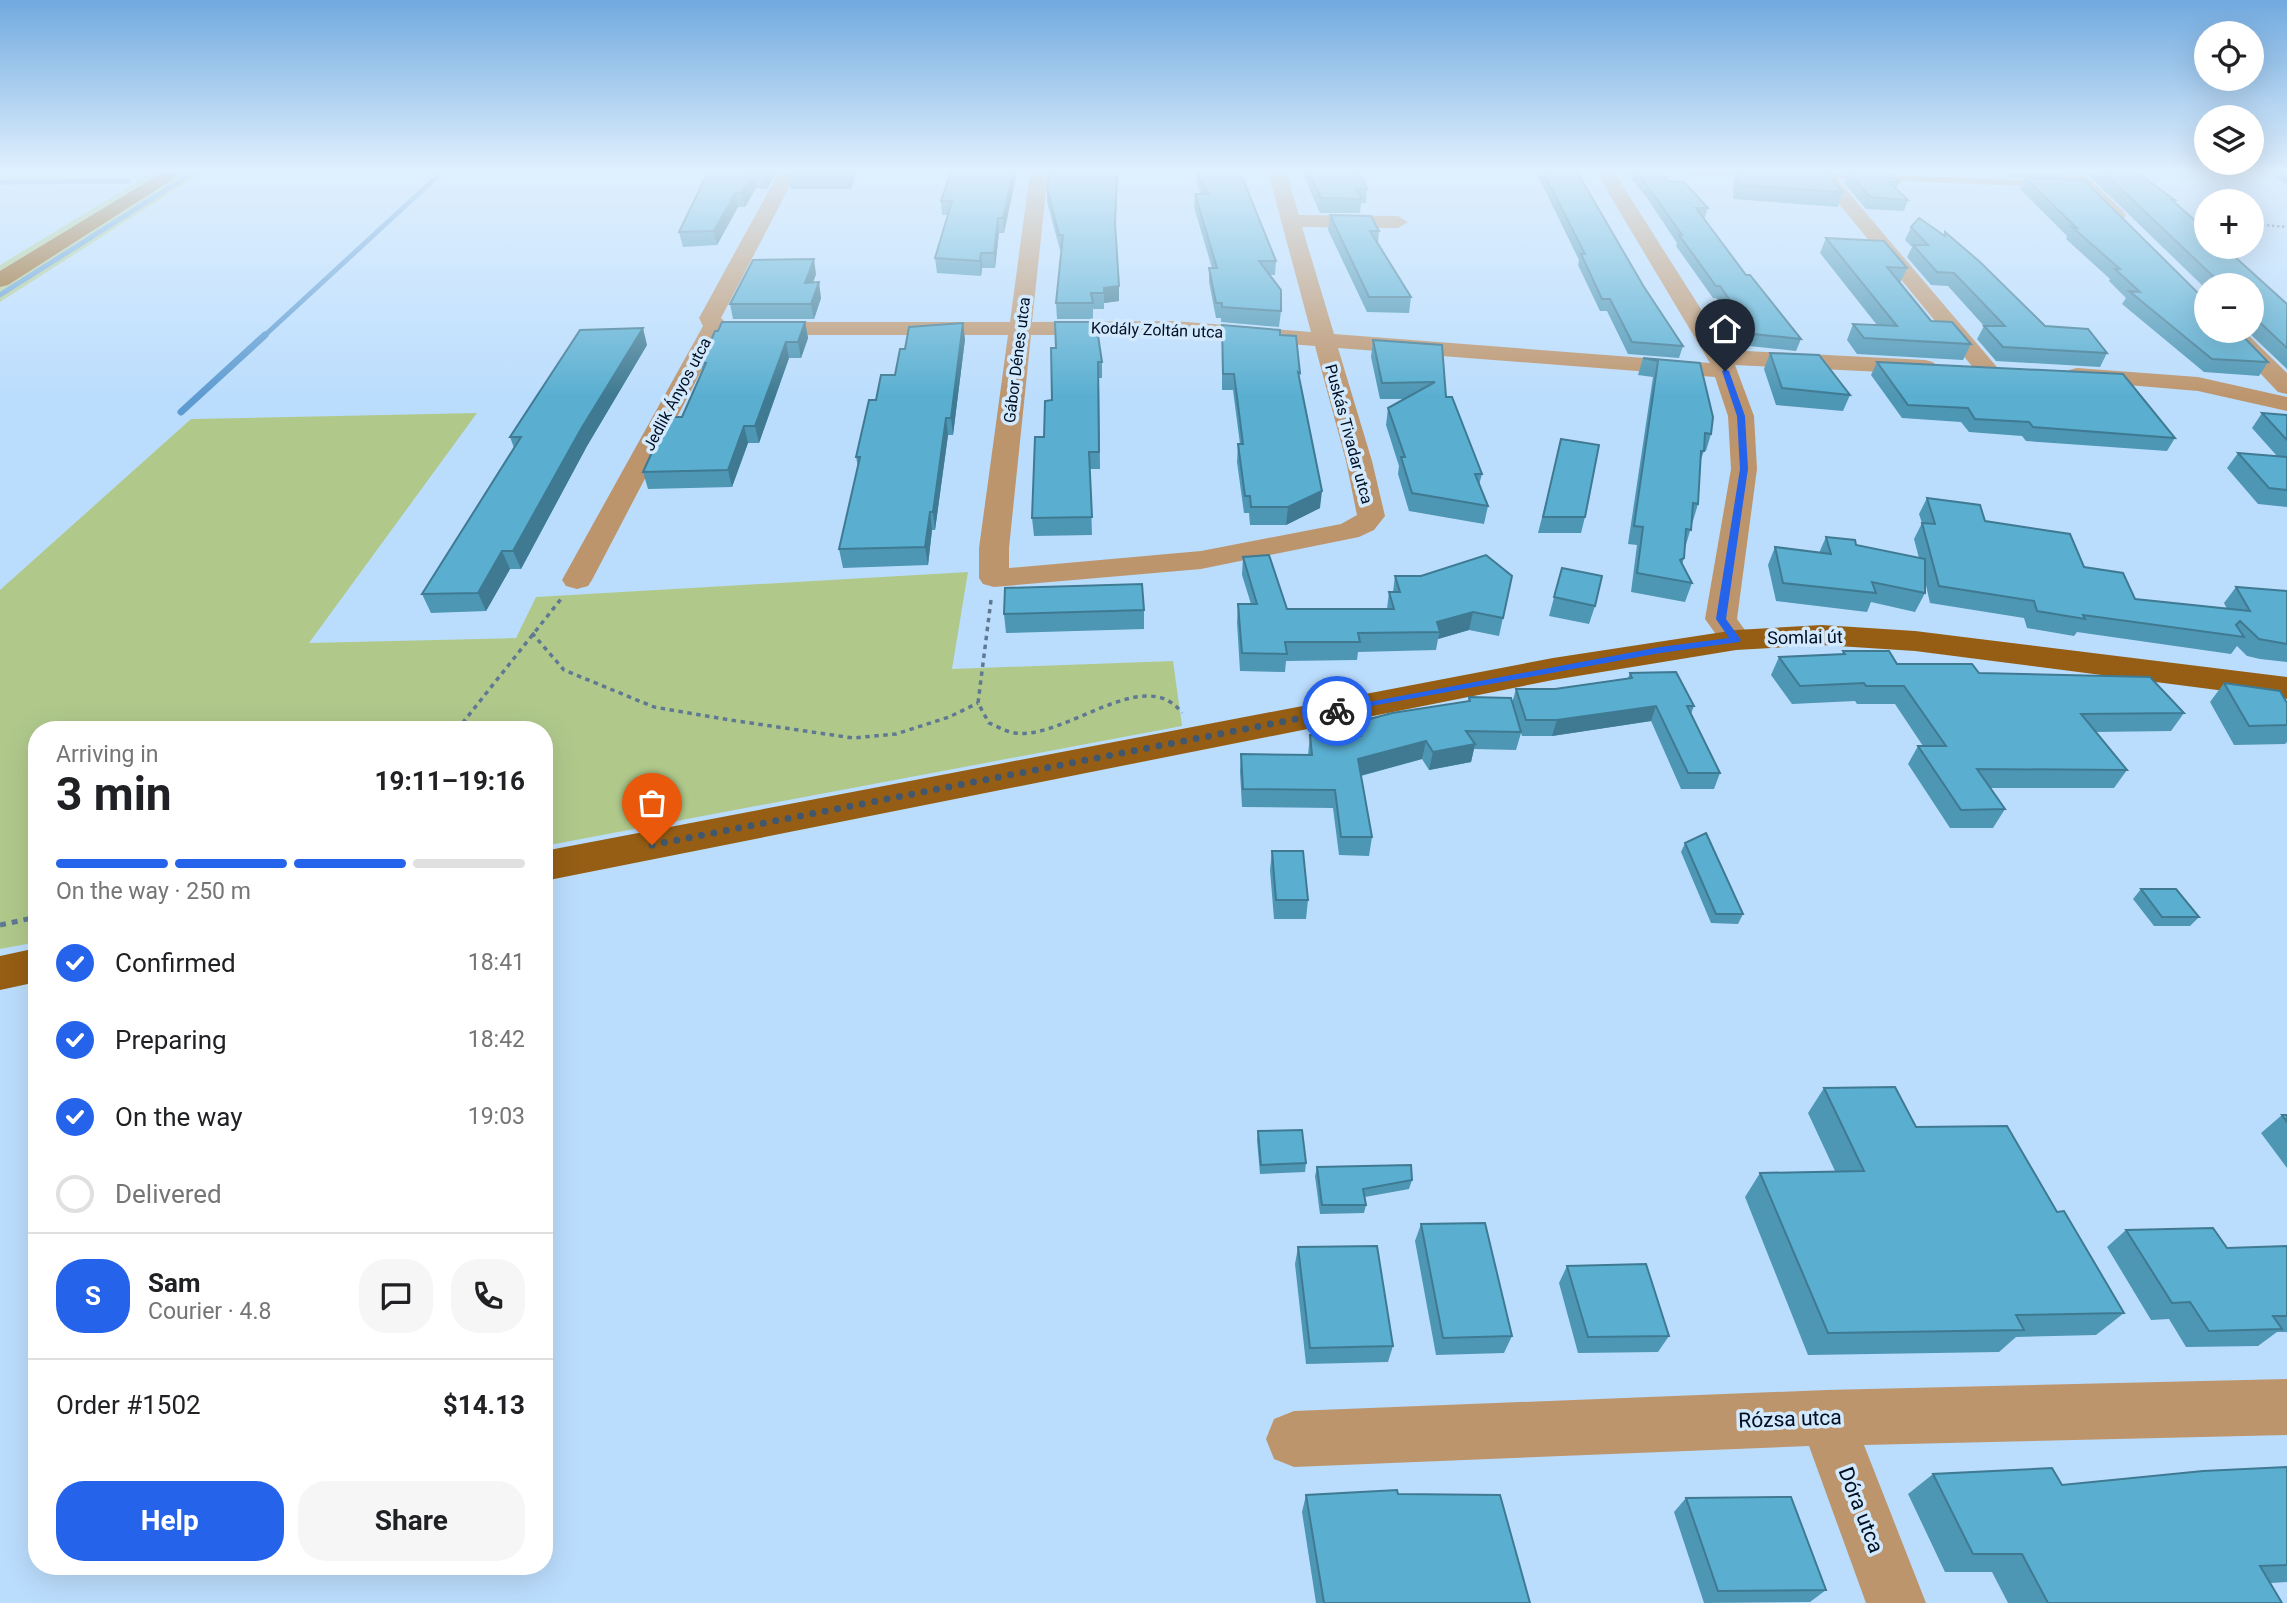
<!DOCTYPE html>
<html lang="en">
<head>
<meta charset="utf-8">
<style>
	body { margin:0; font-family:Roboto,sans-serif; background:#f6f6f6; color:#202124; height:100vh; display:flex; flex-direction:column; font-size:26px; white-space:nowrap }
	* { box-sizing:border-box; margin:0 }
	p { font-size:23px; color:#757577 }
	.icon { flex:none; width:38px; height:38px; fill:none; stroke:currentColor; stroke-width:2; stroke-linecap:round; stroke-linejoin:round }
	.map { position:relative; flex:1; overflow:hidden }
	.side { position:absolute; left:28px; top:721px; width:525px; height:854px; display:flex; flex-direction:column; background:#fff; border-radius:28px; box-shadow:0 7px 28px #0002 }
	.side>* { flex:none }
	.fabs { position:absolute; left:2194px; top:21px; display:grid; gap:14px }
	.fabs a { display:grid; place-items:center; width:70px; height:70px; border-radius:50%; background:#fff; box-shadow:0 7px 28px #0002; font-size:35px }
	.pin { position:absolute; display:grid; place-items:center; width:60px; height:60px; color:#fff; margin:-72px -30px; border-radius:50% 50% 50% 0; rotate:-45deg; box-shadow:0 0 7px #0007 }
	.pin .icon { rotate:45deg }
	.courier { position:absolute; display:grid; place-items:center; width:70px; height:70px; margin:-35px; border:5px solid #2563eb; border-radius:50%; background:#fff; color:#222; box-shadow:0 2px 9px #0007 }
	.overview em { font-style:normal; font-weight:700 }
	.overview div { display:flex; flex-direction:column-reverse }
	.overview { display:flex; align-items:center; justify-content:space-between; height:119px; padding:0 28px }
	h1 { font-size:46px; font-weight:700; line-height:52px }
	.bar { display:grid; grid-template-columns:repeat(4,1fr); gap:10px 7px; align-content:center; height:84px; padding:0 28px }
	.bar i { height:9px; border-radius:5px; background:#e0e0e0 }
	.bar .on { background:#2563eb }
	.bar p { grid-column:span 4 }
	.line { display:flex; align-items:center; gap:18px; padding:0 28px; border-top:2px solid #e0e0e0 }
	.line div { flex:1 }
	.round { display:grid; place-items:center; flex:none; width:74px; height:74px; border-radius:28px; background:#f6f6f6 }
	ol { padding:0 28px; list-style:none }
	li { display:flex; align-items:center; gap:21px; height:77px }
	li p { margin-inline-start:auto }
	li .icon { padding:7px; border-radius:50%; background:#2563eb; color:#fff; stroke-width:4 }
	li:last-child { color:#757577 }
	li i { width:38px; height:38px; border:4px solid #e0e0e0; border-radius:50% }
	.primary-button { display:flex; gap:14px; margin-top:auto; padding:14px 28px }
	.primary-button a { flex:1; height:80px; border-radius:28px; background:#2563eb; color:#fff; font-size:28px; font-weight:700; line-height:80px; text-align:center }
	.primary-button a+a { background:#f6f6f6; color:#202124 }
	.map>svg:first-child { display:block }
	.green { fill:#b0c98b }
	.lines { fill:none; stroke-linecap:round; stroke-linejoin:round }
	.stream-far1 { stroke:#5e9bd1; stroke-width:5 }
	.stream { stroke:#5e9bd1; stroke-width:7 }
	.path-far2 { stroke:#607992; stroke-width:2.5; stroke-dasharray:2.5 2.5; stroke-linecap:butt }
	.path-far1 { stroke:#607992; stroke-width:3.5; stroke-dasharray:4.5 4.5; stroke-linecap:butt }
	.path { stroke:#607992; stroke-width:5; stroke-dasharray:6 6; stroke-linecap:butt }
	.service { fill:#bd956d; fill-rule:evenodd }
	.minor { fill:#bd956d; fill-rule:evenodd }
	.primary { fill:#965e14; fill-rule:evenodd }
	.wall { fill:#4d96b4 }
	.shaded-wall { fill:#3f7a92 }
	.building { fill:#5aafd1; stroke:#3f7a92; stroke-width:2 }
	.route { fill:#2563eb }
	.done { stroke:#41576e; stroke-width:7; stroke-dasharray:0 12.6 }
	.labels { text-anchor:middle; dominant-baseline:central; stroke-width:7; stroke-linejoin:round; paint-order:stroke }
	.far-street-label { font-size:16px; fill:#000f21; stroke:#d2e9fe }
	.street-label { font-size:18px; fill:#000f21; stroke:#d2e9fe }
	.near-street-label { font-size:21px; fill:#000f21; stroke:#d2e9fe }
</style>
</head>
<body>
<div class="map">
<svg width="2287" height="1603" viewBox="0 0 2287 1603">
	<rect width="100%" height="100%" fill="#bbddfd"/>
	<path class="green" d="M153,172H203L0,302V265Z
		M477,413L309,643L516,638L536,597L968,572L952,669L1173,661L1182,726L544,846V730H37V942L0,949V590L191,419Z"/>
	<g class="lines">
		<path class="stream-far1" d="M0,182L129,181
			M0,295L194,172
			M263,337L442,172"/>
		<path class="stream" d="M181,412L265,335"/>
		<path class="path-far2" d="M2190,220L2207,221
			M2252,224L2287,227"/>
		<path class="path-far1" d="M991,600L978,703L989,723C997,726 1006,732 1015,733C1065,740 1145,663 1182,713
			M532,633L564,670L654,707L730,720L853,738L896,734L949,717L978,703
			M457,730L561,599"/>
		<path class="path" d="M0,925L37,917"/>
		<path class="service" d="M1685,172H1761L1762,173L1758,176L1689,175Z
			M1807,172L2045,181L2049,184L2045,187L1810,177Z"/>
		<path class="minor" d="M779,172H797L721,318L725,322H1010L1030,172H1048L1032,322L1174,321L1311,332L1268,172H1286L1299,215L1398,216L1408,222L1398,228L1302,227L1334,334L1710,363L1596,172H1614L1727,350L1925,360L1933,362L1937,367L1933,372L1925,374L1735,365L1754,416L1757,469L1737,619L1752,640L1747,647L1736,650L1725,647L1705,619L1731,469L1728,416L1715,377L1338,348L1372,461L1385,516L1374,530L1359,537L1201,569L994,587L983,584L979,578V548L1008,335H720L592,580L588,586L577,589L566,586L562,580L703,326L699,318ZM1031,335H1174L1315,346L1346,461L1357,515L1341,524L1201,551L1009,568V548Z
			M1813,172H1831L1996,366L2000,371L1996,376H1980Z
			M2063,172H2082L2123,211L2126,215L2123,219H2109Z
			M2220,331H2244L2287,373V394L2278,392Z
			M2077,368L2198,377L2287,397V411L2198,391L2069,380L2065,375L2069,370Z
			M2287,1379V1435L1864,1445L1926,1603H1866L1809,1446L1294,1467L1274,1459L1266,1439L1274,1419L1294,1411L1826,1390Z"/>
		<path class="primary" d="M163,172H184L8,285L0,287V271Z
			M1822,625L1915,631L2287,677V699L1915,651L1822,645L1736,650L1553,680L544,881V851L1553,658L1736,630Z
			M37,948V982L0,990V956Z"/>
	</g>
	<path class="wall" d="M708,172H776L767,189L756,188L745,207H738L717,245L683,247L679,232Z
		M791,172H866H856L851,189H791L789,175Z
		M1017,172L1004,233H999L995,268H982L981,276L937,273L935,258L947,215H942L941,201Z
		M1118,172L1115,232L1119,301L1104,303V309H1093V319H1057L1056,303L1062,250H1060L1047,202V188Z
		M1197,172L1276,261L1275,275H1270L1281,311L1279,327L1221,322V318H1216L1209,282V268H1212L1194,207L1195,194H1201L1197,185Z
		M1302,172H1360L1367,189L1366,203H1361L1360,213H1320Z
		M1536,172H1577L1644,287L1683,346L1679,358L1628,354L1607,311H1600L1578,265L1579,260Z
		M1626,172H1662L1668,181L1708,208L1704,219L1746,275L1801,339L1796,351L1749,346L1716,298H1713L1676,246L1677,243L1647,198Z
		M1737,172H1825L1843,192L1838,207L1733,199L1734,179Z
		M1834,172H1874L1873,173L1899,182L1896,189L1908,200L1904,211L1866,209L1844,183L1848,173Z
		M2005,172H2071L2067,179L2268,362L2259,376L2204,372L2122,304L2126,298L2109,281L2110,279L2066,239L2067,236L2020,189L2025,178H2010Z
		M2085,172H2136L2175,200V202L2287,304V369L2247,331H2252V285H2207V290Z
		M2270,172H2287V185Z
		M1330,215L1379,231L1378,243L1411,297L1409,313L1367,312L1328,230Z
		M1911,227L1943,235L1945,232L2045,326L2107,353L2100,367L1996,361L1977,339L1984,326L1948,286L1931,285L1907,257L1912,247L1905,240Z
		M1826,238L1907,268L1900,283L1931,321L1971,344L1963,360L1857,354L1847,340L1853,324L1877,325L1820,253Z
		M816,274L813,283L821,298L814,319H733L730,304Z
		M805,322L808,338L801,358H789L759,443H748L732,487L648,489L643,472L682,417L703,371L701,363L718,331Z
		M1222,325L1280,335L1300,373L1299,379L1320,508L1286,525H1250L1249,513H1244L1237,462L1238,444H1240L1233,390H1222Z
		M965,339L953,435H948L935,530H932L928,565L843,568L839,549L858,467L856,457L876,400L895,375L905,349Z
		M1373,340L1442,345L1446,397L1482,474L1479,485L1488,506L1484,524L1409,511L1398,474L1399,466L1386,425L1388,408L1404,399H1380L1371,357Z
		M647,345L587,446L521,569H510L486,611L431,613L422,594L514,448L510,437Z
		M1056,348L1102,362V378H1099L1100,469H1090L1092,535L1034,536L1032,518L1044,437L1052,400Z
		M1770,353L1850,395L1843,411L1776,405L1764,369Z
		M1643,358L1700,363L1711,434L1706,451H1704L1701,459L1698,504L1685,548L1684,558L1682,564L1692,583L1685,602L1631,592L1637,545L1628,544L1653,377L1638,375Z
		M1877,362L2175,438L2167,451L2026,441L2022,436L1969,432L1961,422L1902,418L1871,375Z
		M2262,413L2287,415V507L2258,504L2227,468L2238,453L2277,456L2252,428Z
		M1558,455L1585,517L1581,533H1538Z
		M1927,498L1985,521L2084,567L2135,599L2227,609L2224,603L2236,587L2287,591V662L2260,659L2247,656L2237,646L2231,654L2077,632L2074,636L2027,628L2024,618L1930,603L1925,581V593L1915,612L1871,602L1867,612L1776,601L1768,565L1775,547L1819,553L1826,537L1856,545L1919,558L1914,539L1922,523L1919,514Z
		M1243,557L1287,609H1387L1389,592H1393L1395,576H1512L1499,636L1469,630L1438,639L1436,650L1358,652L1357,660L1286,661L1285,672L1240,671L1237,622L1238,604H1251L1242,575Z
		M1562,568L1595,606L1589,624L1549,616Z
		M1144,610V629L1006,633L1004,614Z
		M1843,651L1897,664L1979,673L2184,713L2171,731L2096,732L2127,770L2114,788H1989L2005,809L1993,828H1950L1908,764L1918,746H1923L1895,704H1857L1855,701L1792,704L1771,675L1779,657L1842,654Z
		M1630,673L1694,706L1691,714L1720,773L1714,789H1681L1651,721L1552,736H1522L1521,733L1516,750L1474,749L1471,762L1429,770L1422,759L1361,776L1372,837L1369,856L1339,855L1333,808L1242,807L1240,772L1241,754L1308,755L1310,735L1349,736L1351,724L1468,701L1469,697L1512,703L1516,689H1555L1628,678Z
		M2224,683L2287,703V742L2285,744L2234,745L2210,702Z
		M1685,843L1743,914L1738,924L1711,923L1681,852Z
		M1272,851L1308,900L1306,919H1274L1270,870Z
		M2141,889L2199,917L2190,926H2154L2133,899Z
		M1824,1088L1916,1127L2057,1212L2124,1313L2096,1335L2016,1337L1999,1352L1808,1355L1745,1197L1760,1173L1835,1171L1808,1113Z
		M2282,1115H2287V1168L2261,1133Z
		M1258,1131L1306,1163L1305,1172L1260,1174L1257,1140Z
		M1317,1167L1412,1180L1409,1189L1365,1197L1366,1205L1364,1213L1320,1214L1315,1176Z
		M1421,1224L1512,1336L1504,1353L1436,1355L1415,1241Z
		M2126,1230L2227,1248L2287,1246V1332H2277L2258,1346L2186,1347L2169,1319L2151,1320L2107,1247Z
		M1298,1247L1393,1346L1388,1362L1306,1364L1295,1264Z
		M1567,1266L1669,1336L1658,1352L1578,1353L1559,1283Z
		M2287,1467V1582L2270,1583L2282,1603H2008L1992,1572H1945L1908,1494L1933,1474L2062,1485Z
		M1398,1494L1530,1603H1316L1302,1512L1306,1495Z
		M1686,1498L1826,1590L1810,1602L1704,1603L1674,1512Z"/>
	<path class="shaded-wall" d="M766,172H776L767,189L764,175Z
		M850,172H856L851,189L849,175Z
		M1013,172H1017L1004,233L1003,218Z
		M1117,172H1118L1115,237V223Z
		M753,175L756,188L745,207L742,193Z
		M735,193L738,207L717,245L714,231Z
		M998,218L999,233L995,268L994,253Z
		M981,253L982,268L981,276L980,261Z
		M814,259L816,274L807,298L805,283Z
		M819,282L821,298L814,319L811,304Z
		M1119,286V301L1104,303V309V288Z
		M805,322L808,338L801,358L798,342Z
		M963,323L965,339L953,435L951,418Z
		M643,328L647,345L587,446L521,569L513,551L581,429Z
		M786,342L789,358L759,443L755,426Z
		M946,418L948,435L935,530L933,512Z
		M744,426L748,443L732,487L728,470Z
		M1322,491L1320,508L1286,525L1288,507Z
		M930,512L932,530L928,565L925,547Z
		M502,551L510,569L486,611L478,593Z
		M1473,612L1469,630L1438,639L1440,632L1437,622Z
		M1656,706L1651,721L1552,736L1557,720Z
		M1426,741L1422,759L1355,777L1358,759Z
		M1475,744L1471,762L1429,770L1433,752Z"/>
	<path class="building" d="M708,172H766L764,175H753L742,193H735L714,231L679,232Z
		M791,172H850L849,175H789Z
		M951,172H1013L1003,218H998L994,253H981L980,261L935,258L952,201H941Z
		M1049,172H1117L1115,223L1119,286L1104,288V293H1091L1093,303H1056L1063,235H1059L1047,188Z
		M1197,172H1240L1276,261H1259L1281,290V311L1222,307V303H1216L1209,268H1217L1195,194H1208Z
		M1309,172H1360L1367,189H1356L1362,199L1321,198Z
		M1543,172H1577L1644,287L1683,346L1632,342L1610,299H1602L1581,254H1585Z
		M1636,172H1662L1668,181L1684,182L1708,208H1696L1746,275H1750L1801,339L1753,334L1720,286H1716L1679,235H1682L1649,188Z
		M1738,172H1825L1843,192L1738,185Z
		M1848,172L1889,174L1899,182H1889L1908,200L1870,197Z
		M2103,172H2136L2175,200H2172L2207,231V247H2224L2287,304V348L2252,315V285H2216V279Z
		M2025,178L2084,180L2205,300H2207V331H2238L2268,362L2212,359L2129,291L2140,292L2115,269H2120L2072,227L2077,228Z
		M1330,215L1371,216L1379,231H1370L1411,297H1369Z
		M1919,218L1945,236V232L1980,262L2045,326L2088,329L2107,353L2003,347L1984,326H2005L1954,273L1937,272L1913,245H1928L1911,227Z
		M1826,238L1884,241L1907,268L1887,267L1931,321L1952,322L1971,344L1864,338L1853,324L1897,326Z
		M814,259L805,283L819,282L811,304H730L753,260Z
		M722,322H805L798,342H786L755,426H744L728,470L643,472L668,417H682L706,363H701L715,331H718Z
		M1055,322H1096L1102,362H1098L1099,452H1089L1092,517L1032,518L1035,437H1044L1045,401L1052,400L1051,348H1056Z
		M963,323L951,418H946L933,512H930L925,547L839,549L860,457H856L869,400H876L881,375H895L900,349H905L909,327Z
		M1222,325L1280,330V335L1296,336L1300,373L1298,372L1322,491L1288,507H1251L1250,496H1245L1238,444H1243L1234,374H1223Z
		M643,328L581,429L513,551H502L478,593L422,594L521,437H510L580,330Z
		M1373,340L1442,345L1446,397H1452L1482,474H1475L1488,506L1412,493L1401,457H1405L1388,408L1435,382L1382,383Z
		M1770,353L1819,355L1850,395L1782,388Z
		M1643,358L1700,363L1713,417L1711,434L1705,433L1704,451H1701L1698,504L1693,503L1691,530L1686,529L1684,558L1680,560L1692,583L1637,573L1643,527L1634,526L1658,361Z
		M1877,362L2123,374L2175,438L2033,427L2029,422L1975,419L1968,408L1908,405Z
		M2262,413L2287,415V440Z
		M1561,439L1599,445L1585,517H1543Z
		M2238,453L2287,457V490L2269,488Z
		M1927,498L1980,505L1985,521L2070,534L2084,567L2123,573L2135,599L2250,611L2236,587L2287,591V644L2259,639L2240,621L2236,625L2244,637L2083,615L2085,619L2037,611L2034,601L1939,586L1922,523L1935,524Z
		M1826,537L1855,540L1856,545L1925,559V593L1872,582L1876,593L1783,583L1775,547L1831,554Z
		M1269,555L1287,609H1394L1389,592H1400L1395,576H1421L1486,555L1512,576L1503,618L1473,612L1437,622L1440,632L1358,633L1360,642H1285L1287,654L1242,653L1238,604H1257L1243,557Z
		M1562,568L1602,576L1595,606L1554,597Z
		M1142,584L1144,610L1004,614L1005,588Z
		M1843,651H1889L1897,664H1972L1979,673L2150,677L2184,713L2081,714L2127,770L1977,769L2005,809L1961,810L1918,746H1946L1904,686H1866L1864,683L1800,686L1779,657L1845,654Z
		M1676,672L1694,706H1687L1720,773H1688L1656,706L1557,720H1526L1516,689H1555L1632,678L1630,673Z
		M2224,683L2280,691L2287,703V725L2249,726Z
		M1469,697L1511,698L1521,732L1466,731L1475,744L1433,752L1426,741L1358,759L1372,837H1341L1335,790L1243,789L1241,754L1312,755L1310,735L1360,736L1351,724L1392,713L1470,701Z
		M1706,833L1743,914H1716L1685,843Z
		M1272,851H1303L1308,900H1276Z
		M2141,889H2176L2199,917H2162Z
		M1895,1087L1916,1127L2007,1126L2057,1212L2064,1211L2124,1313L2016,1315L2024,1330L1828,1333L1760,1173L1864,1171L1824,1088Z
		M2282,1115H2287V1122Z
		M1302,1130L1306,1163L1261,1165L1258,1131Z
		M1411,1165L1412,1180L1363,1189L1366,1205H1322L1317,1167Z
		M1485,1223L1512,1336L1443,1338L1421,1224Z
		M2213,1228L2227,1248L2287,1246V1316H2273L2282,1329L2209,1331L2190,1302L2172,1303L2126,1230Z
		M1377,1246L1393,1346L1310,1348L1298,1247Z
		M1646,1264L1669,1336L1588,1337L1567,1266Z
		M2287,1467V1565L2260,1566L2282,1603H2048L2022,1554H1973L1933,1474L2052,1468L2062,1485L2203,1471Z
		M1397,1490L1398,1494L1500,1495L1530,1603H1324L1306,1495Z
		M1791,1497L1826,1590L1718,1591L1686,1498Z"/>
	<linearGradient id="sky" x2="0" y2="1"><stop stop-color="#71aadf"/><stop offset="0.43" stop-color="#e0f0fe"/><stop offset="1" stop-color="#e0f0fe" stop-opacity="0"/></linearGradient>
	<rect width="2287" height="396" fill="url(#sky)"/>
	<path class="route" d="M1725,369L1729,371L1745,416L1748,469L1726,619L1741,640L1739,642L1660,653L1333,713L1332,711L1337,708L1660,647L1729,638L1716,619L1740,469L1737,416L1722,371Z"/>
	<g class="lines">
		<path class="done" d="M652,845L1337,711"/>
	</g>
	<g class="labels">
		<g class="far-street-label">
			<text transform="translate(1157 330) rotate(2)">Kodály Zoltán utca</text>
			<text transform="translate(1017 360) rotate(-83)">Gábor Dénes utca</text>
			<text transform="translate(677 394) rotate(-62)">Jedlik Ányos utca</text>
			<text transform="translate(1349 434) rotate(75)">Puskás Tivadar utca</text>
		</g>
		<g class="street-label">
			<text transform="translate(1805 637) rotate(-1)">Somlai út</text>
		</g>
		<g class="near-street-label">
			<text transform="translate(1790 1419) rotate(-2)">Rózsa utca</text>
			<text transform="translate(1861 1510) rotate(69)">Dóra utca</text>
		</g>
	</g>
</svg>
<div class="fabs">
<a><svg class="icon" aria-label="locate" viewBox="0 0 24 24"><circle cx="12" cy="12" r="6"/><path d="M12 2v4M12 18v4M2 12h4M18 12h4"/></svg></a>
<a><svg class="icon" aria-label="layers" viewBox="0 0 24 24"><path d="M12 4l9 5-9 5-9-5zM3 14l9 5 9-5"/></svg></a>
<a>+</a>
<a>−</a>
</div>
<div class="pin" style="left:652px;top:845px;background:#ea580c"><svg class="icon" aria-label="bag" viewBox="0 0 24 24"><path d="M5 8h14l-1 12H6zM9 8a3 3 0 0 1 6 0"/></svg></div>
<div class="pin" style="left:1725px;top:371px;background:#1f2937"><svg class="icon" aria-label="home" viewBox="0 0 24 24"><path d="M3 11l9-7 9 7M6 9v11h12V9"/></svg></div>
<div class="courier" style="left:1337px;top:711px"><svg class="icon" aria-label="bike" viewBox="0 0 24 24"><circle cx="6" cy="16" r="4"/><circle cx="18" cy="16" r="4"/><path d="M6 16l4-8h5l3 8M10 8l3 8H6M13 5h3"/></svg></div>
<section class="side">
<div class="overview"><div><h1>3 min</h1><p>Arriving in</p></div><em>19:11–19:16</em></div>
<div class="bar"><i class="on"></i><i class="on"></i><i class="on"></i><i></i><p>On the way · 250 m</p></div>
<ol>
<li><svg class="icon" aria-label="check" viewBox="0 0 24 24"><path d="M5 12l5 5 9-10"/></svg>Confirmed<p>18:41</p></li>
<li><svg class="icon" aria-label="check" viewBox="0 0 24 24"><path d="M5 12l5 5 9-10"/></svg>Preparing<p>18:42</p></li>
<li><svg class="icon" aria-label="check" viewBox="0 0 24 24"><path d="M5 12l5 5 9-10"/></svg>On the way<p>19:03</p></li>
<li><i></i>Delivered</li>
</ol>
<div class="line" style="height:126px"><b class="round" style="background:#2563eb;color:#fff">S</b><div><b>Sam</b><p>Courier · 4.8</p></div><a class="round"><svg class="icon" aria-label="chat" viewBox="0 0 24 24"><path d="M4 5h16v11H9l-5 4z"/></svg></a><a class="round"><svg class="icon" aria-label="phone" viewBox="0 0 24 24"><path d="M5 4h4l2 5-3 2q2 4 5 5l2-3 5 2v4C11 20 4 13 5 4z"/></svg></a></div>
<div class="line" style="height:91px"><div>Order #1502</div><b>$14.13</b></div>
<div class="primary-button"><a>Help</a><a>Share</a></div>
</section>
</div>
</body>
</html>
